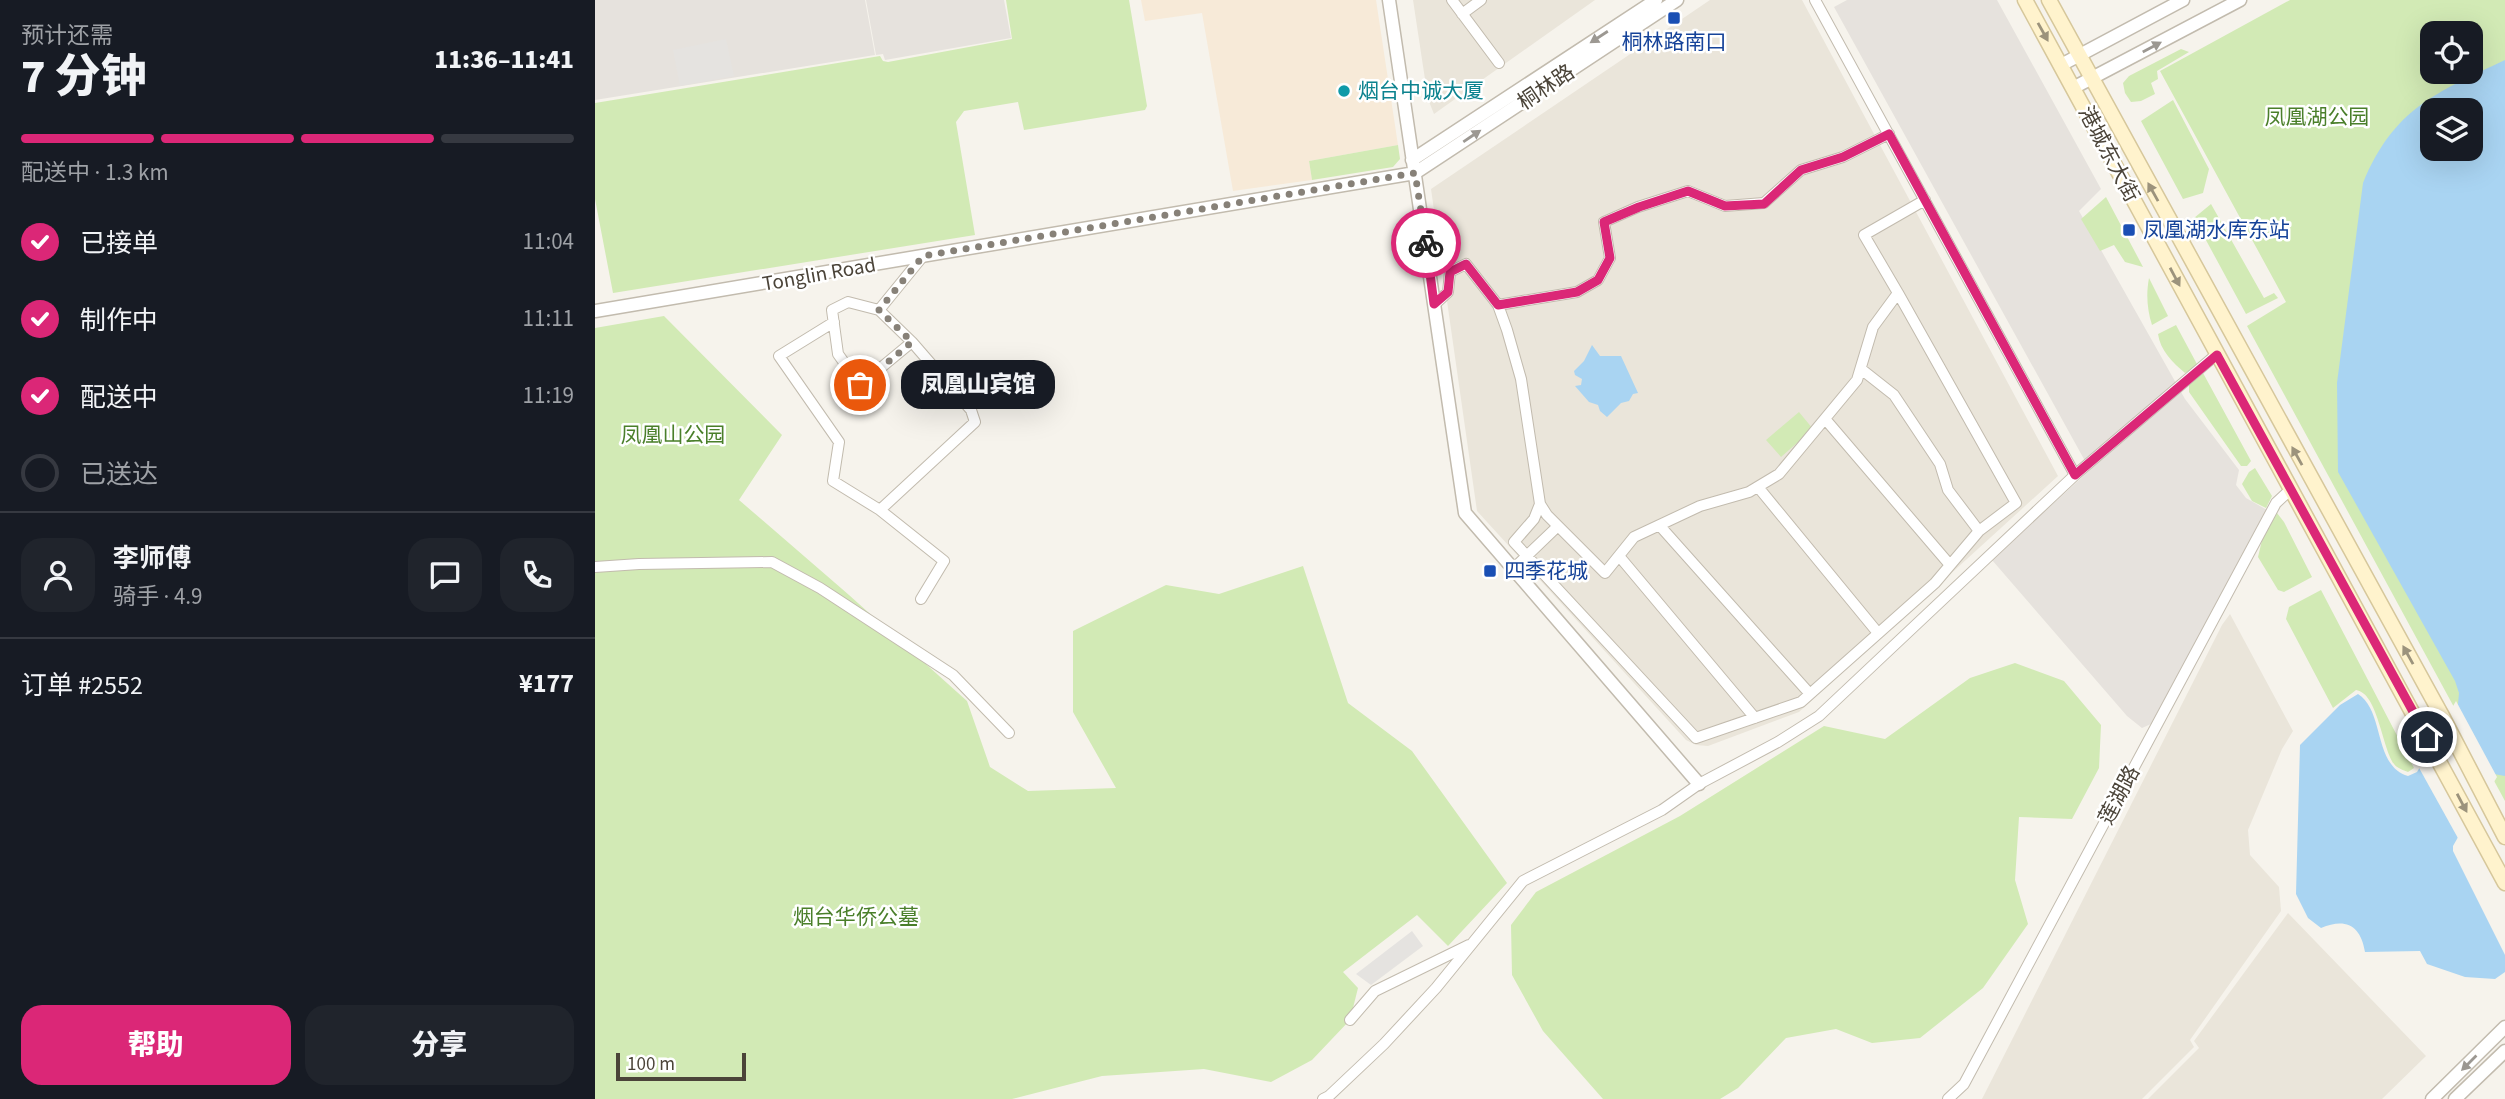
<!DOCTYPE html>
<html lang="zh">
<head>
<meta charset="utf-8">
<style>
	body { margin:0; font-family:"Source Sans 3","Noto Sans SC",sans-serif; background:#20242c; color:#f1f3f6; height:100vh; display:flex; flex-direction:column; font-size:26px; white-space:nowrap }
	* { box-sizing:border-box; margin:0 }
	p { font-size:23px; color:#9ea1a6 }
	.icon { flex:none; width:38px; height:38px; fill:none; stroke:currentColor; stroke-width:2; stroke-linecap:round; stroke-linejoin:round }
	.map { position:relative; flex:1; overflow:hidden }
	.panel { display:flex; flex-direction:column; background:#171b24; width:595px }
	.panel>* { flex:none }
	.tools { position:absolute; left:1825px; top:21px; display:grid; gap:14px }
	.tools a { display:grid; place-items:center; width:63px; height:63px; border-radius:14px; background:#171b24; box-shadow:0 7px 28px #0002; font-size:35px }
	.scale { position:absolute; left:21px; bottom:18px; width:130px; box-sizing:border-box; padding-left:7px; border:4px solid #4b4439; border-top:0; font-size:19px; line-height:24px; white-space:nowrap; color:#4b4439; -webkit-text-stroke:5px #fff; paint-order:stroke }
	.pin { position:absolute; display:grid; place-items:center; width:60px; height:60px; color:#fff; margin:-30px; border:4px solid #fff; border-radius:50%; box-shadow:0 2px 7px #0007 }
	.courier { position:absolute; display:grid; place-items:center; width:70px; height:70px; margin:-35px; border:5px solid #db2777; border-radius:50%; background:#fff; color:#222; box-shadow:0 2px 9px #0007 }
	.bubble { position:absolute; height:49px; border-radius:21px; background:#171b24; box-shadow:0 7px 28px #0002; font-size:23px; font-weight:800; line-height:49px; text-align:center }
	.summary em { font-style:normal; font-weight:800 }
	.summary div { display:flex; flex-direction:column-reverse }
	.summary { display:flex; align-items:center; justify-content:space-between; height:119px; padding:0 21px }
	h1 { font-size:46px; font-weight:800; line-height:52px }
	.bar { display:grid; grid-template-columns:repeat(4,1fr); gap:10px 7px; align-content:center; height:84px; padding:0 21px }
	.bar i { height:9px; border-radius:5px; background:#363941 }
	.bar .on { background:#db2777 }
	.bar p { grid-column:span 4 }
	.line { display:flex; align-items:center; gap:18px; padding:0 21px; border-top:2px solid #363941 }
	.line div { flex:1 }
	.round { display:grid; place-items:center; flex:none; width:74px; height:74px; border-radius:21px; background:#20242c }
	ol { padding:0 21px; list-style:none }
	li { display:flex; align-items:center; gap:21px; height:77px }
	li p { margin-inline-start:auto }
	li .icon { padding:7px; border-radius:50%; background:#db2777; color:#fff; stroke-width:4 }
	li:last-child { color:#9ea1a6 }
	li i { width:38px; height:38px; border:4px solid #363941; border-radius:50% }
	.cta { display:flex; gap:14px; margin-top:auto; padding:14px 21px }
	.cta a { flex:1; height:80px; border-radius:21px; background:#db2777; color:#fff; font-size:28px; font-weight:800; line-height:80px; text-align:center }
	.cta a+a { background:#20242c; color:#f1f3f6 }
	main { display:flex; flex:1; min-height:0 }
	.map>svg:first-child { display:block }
	.residential { fill:#eae5da }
	.commercial { fill:#f7ead8 }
	.industrial { fill:#e6e2dd }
	.green { fill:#d2eab5; fill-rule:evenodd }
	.parking { fill:#e5e3e0 }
	.water { fill:#a9d4f2; fill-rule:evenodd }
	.pier { fill:#f6f3ec }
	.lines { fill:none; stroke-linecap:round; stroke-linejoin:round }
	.minor-casing { stroke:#c2bbae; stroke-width:12 }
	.tertiary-casing { stroke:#c2bbae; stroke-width:15 }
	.secondary-casing { stroke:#d6c79b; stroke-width:17 }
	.minor { stroke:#fff; stroke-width:10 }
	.tertiary { stroke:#fff; stroke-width:12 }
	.secondary { stroke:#fff3cd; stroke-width:14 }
	.oneway { fill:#9c937c }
	.oneway2 { fill:#9c9892 }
	.done { stroke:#878178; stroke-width:7; stroke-dasharray:0 12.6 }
	.route { stroke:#db2777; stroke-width:9 }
	.transit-dot { fill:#1a4fb4; stroke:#fff; stroke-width:2.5 }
	.culture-dot { fill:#0f9aa8; stroke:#fff; stroke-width:2.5 }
	.labels { text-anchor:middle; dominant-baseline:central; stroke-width:5; stroke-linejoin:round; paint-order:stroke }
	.transit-label { font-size:21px; fill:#164399; stroke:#fff; text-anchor:start }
	.street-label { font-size:21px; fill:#4b4439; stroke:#fff }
	.culture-label { font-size:21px; fill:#0d838f; stroke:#fff; text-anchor:start }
	.park-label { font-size:21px; fill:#4a7f2a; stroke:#fff }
</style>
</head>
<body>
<main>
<section class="panel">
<div class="summary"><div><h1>7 分钟</h1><p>预计还需</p></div><em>11:36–11:41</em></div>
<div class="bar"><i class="on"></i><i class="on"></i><i class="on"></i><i></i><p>配送中 · 1.3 km</p></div>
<ol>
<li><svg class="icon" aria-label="check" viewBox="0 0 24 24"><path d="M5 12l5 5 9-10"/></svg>已接单<p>11:04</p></li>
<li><svg class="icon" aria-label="check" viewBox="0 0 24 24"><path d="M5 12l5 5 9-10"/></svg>制作中<p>11:11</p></li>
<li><svg class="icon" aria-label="check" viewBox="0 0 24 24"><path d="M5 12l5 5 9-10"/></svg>配送中<p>11:19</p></li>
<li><i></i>已送达</li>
</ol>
<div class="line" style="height:126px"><a class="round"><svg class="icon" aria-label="person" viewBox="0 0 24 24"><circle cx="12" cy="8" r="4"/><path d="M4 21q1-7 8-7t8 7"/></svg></a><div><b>李师傅</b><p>骑手 · 4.9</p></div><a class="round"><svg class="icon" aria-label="chat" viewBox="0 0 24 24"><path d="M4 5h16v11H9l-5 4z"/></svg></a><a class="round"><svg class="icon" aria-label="phone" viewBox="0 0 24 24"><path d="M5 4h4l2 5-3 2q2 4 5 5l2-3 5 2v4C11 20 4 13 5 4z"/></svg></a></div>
<div class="line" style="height:91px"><div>订单 #2552</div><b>¥177</b></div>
<div class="cta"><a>帮助</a><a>分享</a></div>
</section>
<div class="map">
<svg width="1910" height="1099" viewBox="0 0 1910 1099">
	<rect width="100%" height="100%" fill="#f6f3ec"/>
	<path class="residential" d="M818,0H1000L839,114L833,99Z
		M1115,0H1207L1463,476L1204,712L1113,746L1101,745L1091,740L882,511L836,189Z
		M1635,614L1698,731L1687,749L1653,830L1655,855L1684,887L1686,911L1595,1040L1599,1047L1547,1099H1387L1627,625Z
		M1693,913L1831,1056L1787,1099H1553L1604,1048L1599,1041Z"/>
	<path class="commercial" d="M546,0H781L803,145L714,161L717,180L638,191L607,13L550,21Z"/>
	<path class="industrial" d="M0,0H270L280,55L0,100Z
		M271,0H409L416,38L290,60L288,54L281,55Z
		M1252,0H1402L1506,189L1484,211L1590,399L1644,470L1641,485L1651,498L1672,510L1556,724L1547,728L1532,716L1397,560L1495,470L1239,7Z"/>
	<path class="green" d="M411,0H534L552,106L550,110L429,130L423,102L369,111L361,122L380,235L18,293L0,199V103L285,56L288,61L293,62L417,39Z
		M1695,0H1910V801L1652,326L1691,302L1565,71ZM1838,33H1876V72H1838ZM1838,110H1876V149H1838Z
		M1586,49L1594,52L1562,71L1563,79L1556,83L1560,94L1546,101L1536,102L1530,93L1528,83L1534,76Z
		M1578,100L1614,169L1608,193L1588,199L1546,121Z
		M803,145L805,159L798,167L717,180L714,161Z
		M1511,197L1548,267L1530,262L1519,245L1505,251L1486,219Z
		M1616,204L1669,298L1679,293L1683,298L1651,314L1599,218Z
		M1554,278L1573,316L1557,325C1552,309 1551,294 1554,278Z
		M69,316L187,435L144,500L254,595L372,701L395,767L433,791L521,788L478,712V631L571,585L624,594L708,566L753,703L817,751L912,883L853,946L822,915L748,972L763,988L755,1020L717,1060L676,1082L609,1069L507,1076L417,1099H0V328Z
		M1581,325L1603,366L1590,373C1578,363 1565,350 1563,334Z
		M1608,373L1656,461L1652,466H1646L1594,392V385Z
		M1204,412L1218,429L1186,457L1171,440Z
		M1660,468L1677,496L1671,508L1657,501L1647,484L1654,472Z
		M1682,513L1689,522L1717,577L1689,592L1683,590L1663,557L1668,536Z
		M1726,590L1819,768L1813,772C1808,770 1802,768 1799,764C1787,748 1783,693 1761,690L1738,708L1691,619L1694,607Z
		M1420,663L1469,681L1506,725L1504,768L1477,819L1424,817L1420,880L1433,924L1388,988L1325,1038L1277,1043L1241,1029L1191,1038L1143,1088L1125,1099H1008L948,1031L917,975L916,925L941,892L1085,816L1229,726L1290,739L1375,678Z"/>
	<path class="parking" d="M131,39L139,76L85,86L78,50Z
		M817,931L828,946L776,985L761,974Z"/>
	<path class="water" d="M1910,60V776L1899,774L1858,846V851L1910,955V972L1900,979L1870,977L1832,964L1825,951L1770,952C1766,926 1751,917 1726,928L1713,918L1701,894L1705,745L1745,705L1763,694C1790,711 1778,766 1813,776L1822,772L1863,704L1864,693L1860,681L1743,472L1742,383L1768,183C1799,108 1841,93 1910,60ZM1838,110H1876V149H1838Z
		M997,345L1005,356H1026L1043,393L1038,394L1034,401L1026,403L1012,417L1005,411L1003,405L994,402L980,386L986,385L987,379L980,375L979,371L989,361Z"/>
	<path class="pier" d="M1861,701L1902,777L1864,840L1823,766Z"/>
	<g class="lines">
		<defs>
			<path id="minor" d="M857,0L904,63
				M1220,0L1480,475L1622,354
				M867,14L886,0
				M840,304L853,292L855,272L871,264L903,305L912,330L926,379L945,504L952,515L1010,573L1039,537L1105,506L1154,492L1184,474L1262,380L1278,327L1303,293L1269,235L1330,200
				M903,305L982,292L1003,280L1015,258L1009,222L1043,207L1093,191L1130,206L1169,203L1206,170L1248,157L1294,134
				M284,310L317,342
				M239,322L184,356L244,442L238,481L285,510
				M1266,369L1299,395L1345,464L1353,490L1384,531
				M1231,420L1355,565
				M1163,487L1283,633
				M945,504L939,519L919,542L1101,738L1206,702L1340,583L1384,531L1421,503L1303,293
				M1065,526L1215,694
				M1024,556L1160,718
				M0,567L44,564L177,562L225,588L358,675L414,733
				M918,569L963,526
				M326,599L349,561L285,510L380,422L376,410L317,342L265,385L243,354L237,310L253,302L284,310L328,256
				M755,1020L780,991L874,945
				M728,1099L734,1096L789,1044L841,988L928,881L1067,810L1104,784L1183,742L1224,716L1480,475
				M1353,1099L1369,1084L1681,503L1695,490"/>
			<path id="tertiary" d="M794,0L870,513L1104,784
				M1466,65L1588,0
				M1478,88L1645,0
				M817,160L1061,0
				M0,311L820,173L1082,0
				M1837,1099L1910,1027
				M1860,1099L1910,1051"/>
			<path id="secondary" d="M1430,0L1910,883
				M1454,0L1846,714L1910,837"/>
		</defs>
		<use href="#minor" class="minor-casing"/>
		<use href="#tertiary" class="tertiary-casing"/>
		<use href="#secondary" class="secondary-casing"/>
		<use href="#minor" class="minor"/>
		<use href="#tertiary" class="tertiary"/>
		<use href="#secondary" class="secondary"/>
	</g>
	<defs><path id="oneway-solid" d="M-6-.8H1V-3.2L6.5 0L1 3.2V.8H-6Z" transform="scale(1.75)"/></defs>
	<g class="oneway">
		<use href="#oneway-solid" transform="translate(1448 32) rotate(61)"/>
		<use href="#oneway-solid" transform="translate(1558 192) rotate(-119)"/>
		<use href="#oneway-solid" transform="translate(1580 277) rotate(62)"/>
		<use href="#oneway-solid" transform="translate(1702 456) rotate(-119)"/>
		<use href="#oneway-solid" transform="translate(1813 655) rotate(-119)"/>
		<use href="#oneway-solid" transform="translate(1867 803) rotate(62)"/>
	</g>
	<g class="oneway2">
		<use href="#oneway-solid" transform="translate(1004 37) rotate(147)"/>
		<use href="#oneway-solid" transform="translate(1557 47) rotate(-28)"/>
		<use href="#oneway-solid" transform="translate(877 136) rotate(-34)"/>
		<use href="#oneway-solid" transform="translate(1874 1063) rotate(135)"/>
	</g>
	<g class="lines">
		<path class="done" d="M265,385L317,342L284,310L328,256L820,173L831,243"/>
		<path class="route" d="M831,243L839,304L853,292L855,272L871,264L903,305L982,292L1003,280L1015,258L1009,222L1044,207L1093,191L1130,206L1169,204L1206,170L1248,157L1294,134L1480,475L1622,355L1832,737"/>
	</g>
	<g class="transit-dot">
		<rect x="1072" y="11" width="14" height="14" rx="3.5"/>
		<rect x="1527" y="223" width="14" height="14" rx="3.5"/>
		<rect x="888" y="564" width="14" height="14" rx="3.5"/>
	</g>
	<circle class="culture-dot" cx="749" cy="91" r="7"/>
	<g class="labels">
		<g class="transit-label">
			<text x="1079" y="42" text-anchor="middle">桐林路南口</text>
			<text x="1548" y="230">凤凰湖水库东站</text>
			<text x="909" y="571">四季花城</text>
		</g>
		<g class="street-label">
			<text transform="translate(951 87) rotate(-34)">桐林路</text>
			<text transform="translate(1514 154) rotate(62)">港城东大街</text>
			<text transform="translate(224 274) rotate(-10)">Tonglin Road</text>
			<text transform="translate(1524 795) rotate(-62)">莲湖路</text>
		</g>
		<g class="culture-label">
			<text x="763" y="91">烟台中诚大厦</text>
		</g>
		<g class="park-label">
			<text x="1722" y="117">凤凰湖公园</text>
			<text x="78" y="435">凤凰山公园</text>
			<text x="261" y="917">烟台华侨公墓</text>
		</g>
	</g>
</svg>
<div class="tools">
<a><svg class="icon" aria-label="locate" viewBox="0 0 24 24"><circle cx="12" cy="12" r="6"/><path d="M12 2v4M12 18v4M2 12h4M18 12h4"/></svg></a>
<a><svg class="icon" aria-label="layers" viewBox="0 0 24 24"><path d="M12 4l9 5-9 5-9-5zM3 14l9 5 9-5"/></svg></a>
</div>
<div class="scale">100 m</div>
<div class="pin" style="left:265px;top:385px;background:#ea580c"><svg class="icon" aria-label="bag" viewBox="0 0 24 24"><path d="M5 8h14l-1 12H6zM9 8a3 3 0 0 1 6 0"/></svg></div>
<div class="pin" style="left:1832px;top:737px;background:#1f2937"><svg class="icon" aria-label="home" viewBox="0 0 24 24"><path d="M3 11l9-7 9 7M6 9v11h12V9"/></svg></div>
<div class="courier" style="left:831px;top:243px"><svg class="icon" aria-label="bike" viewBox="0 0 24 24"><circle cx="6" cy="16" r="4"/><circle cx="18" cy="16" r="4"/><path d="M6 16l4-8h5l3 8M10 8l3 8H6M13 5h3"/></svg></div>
<div class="bubble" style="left:306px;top:360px;width:154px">凤凰山宾馆</div>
</div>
</main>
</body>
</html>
